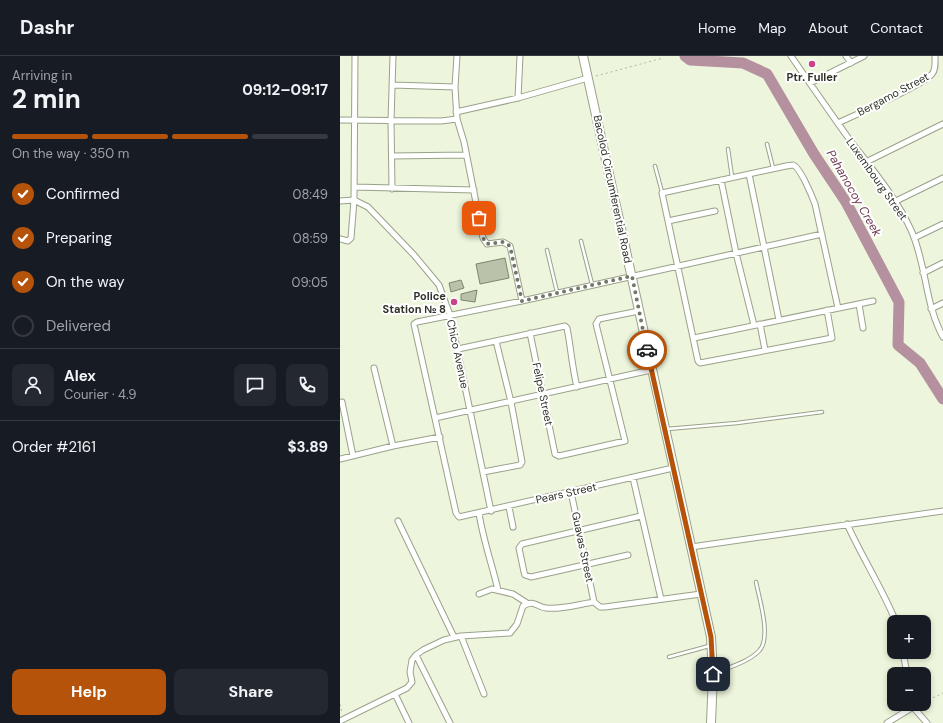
<!DOCTYPE html>
<html lang="en">
<head>
<meta charset="utf-8">
<style>
	body { margin:0; font-family:"DM Sans",sans-serif; background:#242831; color:#f1f3f6; height:100vh; display:flex; flex-direction:column; font-size:15px; white-space:nowrap }
	* { box-sizing:border-box; margin:0 }
	p { font-size:13px; color:#9ea1a6 }
	.icon { flex:none; width:22px; height:22px; fill:none; stroke:currentColor; stroke-width:2; stroke-linecap:round; stroke-linejoin:round }
	.map { position:relative; flex:1; overflow:hidden }
	.side { display:flex; flex-direction:column; background:#171b24; width:340px }
	.side>* { flex:none }
	.controls { position:absolute; left:547px; top:559px; display:grid; gap:8px }
	.controls a { display:grid; place-items:center; width:44px; height:44px; border-radius:8px; background:#171b24; box-shadow:0 2px 6px #0003; font-size:20px }
	.pin { position:absolute; display:grid; place-items:center; width:34px; height:34px; color:#fff; margin:-17px; border-radius:8px; box-shadow:0 2px 6px #0006 }
	.courier { position:absolute; display:grid; place-items:center; width:40px; height:40px; margin:-20px; border:3px solid #b45309; border-radius:50%; background:#fff; color:#222; box-shadow:0 1px 5px #0007 }
	.summary em { font-style:normal; font-weight:700 }
	.summary div { display:flex; flex-direction:column-reverse }
	.summary { display:flex; align-items:center; justify-content:space-between; height:68px; padding:0 12px }
	h1 { font-size:26px; font-weight:700; line-height:30px }
	.bar { display:grid; grid-template-columns:repeat(4,1fr); gap:6px 4px; align-content:center; height:48px; padding:0 12px }
	.bar i { height:5px; border-radius:3px; background:#363941 }
	.bar .on { background:#b45309 }
	.bar p { grid-column:span 4 }
	.line { display:flex; align-items:center; gap:10px; padding:0 12px; border-top:1px solid #363941 }
	.line div { flex:1 }
	.round { display:grid; place-items:center; flex:none; width:42px; height:42px; border-radius:8px; background:#242831 }
	ol { padding:0 12px; list-style:none }
	li { display:flex; align-items:center; gap:12px; height:44px }
	li p { margin-inline-start:auto }
	li .icon { padding:4px; border-radius:50%; background:#b45309; color:#fff; stroke-width:4 }
	li:last-child { color:#9ea1a6 }
	li i { width:22px; height:22px; border:2px solid #363941; border-radius:50% }
	.primary-button { display:flex; gap:8px; margin-top:auto; padding:8px 12px }
	.primary-button a { flex:1; height:46px; border-radius:8px; background:#b45309; color:#fff; font-size:16px; font-weight:700; line-height:46px; text-align:center }
	.primary-button a+a { background:#242831; color:#f1f3f6 }
	header { display:flex; align-items:center; gap:24px; box-sizing:border-box; height:56px; padding:0 20px; background:#171b24; border-bottom:1px solid #363941 }
	header strong { font-size:19px }
	nav { display:flex; gap:22px; margin-inline-start:auto; font-size:14px }
	main { display:flex; flex:1; min-height:0 }
	.map>svg:first-child { display:block }
	.lines { fill:none; stroke-linecap:round; stroke-linejoin:round }
	.river { stroke:#b5919f; stroke-width:11 }
	.building { fill:#bac3aa; stroke:#7d856e }
	.lane-casing { stroke:#99a28a; stroke-width:4.5 }
	.street-casing { stroke:#99a28a; stroke-width:7 }
	.primary-casing { stroke:#99a28a; stroke-width:10 }
	.path { stroke:#afb6a1; stroke-width:1; stroke-dasharray:2 3; stroke-linecap:butt }
	.lane { stroke:#fff; stroke-width:2.5 }
	.street { stroke:#fff; stroke-width:5 }
	.primary { stroke:#fff; stroke-width:8 }
	.done { stroke:#727767; stroke-width:4; stroke-dasharray:0 7.2 }
	.route { stroke:#b45309; stroke-width:5 }
	.poi-dot { fill:#c94487; stroke:#fff; stroke-width:1.5 }
	.labels { text-anchor:middle; dominant-baseline:central; stroke-width:4; stroke-linejoin:round; paint-order:stroke }
	.poi-label { font-size:11px; font-weight:bold; fill:#2f3228; stroke:#fff }
	.street-label { font-size:11px; fill:#2f3228; stroke:#fff }
	.water-label { font-size:12px; font-style:italic; fill:#6d3b51; stroke:#fff }
</style>
</head>
<body>
<header>
<strong>Dashr</strong>
<nav><a>Home</a><a>Map</a><a>About</a><a>Contact</a></nav>
</header>
<main>
<section class="side">
<div class="summary"><div><h1>2 min</h1><p>Arriving in</p></div><em>09:12–09:17</em></div>
<div class="bar"><i class="on"></i><i class="on"></i><i class="on"></i><i></i><p>On the way · 350 m</p></div>
<ol>
<li><svg class="icon" aria-label="check" viewBox="0 0 24 24"><path d="M5 12l5 5 9-10"/></svg>Confirmed<p>08:49</p></li>
<li><svg class="icon" aria-label="check" viewBox="0 0 24 24"><path d="M5 12l5 5 9-10"/></svg>Preparing<p>08:59</p></li>
<li><svg class="icon" aria-label="check" viewBox="0 0 24 24"><path d="M5 12l5 5 9-10"/></svg>On the way<p>09:05</p></li>
<li><i></i>Delivered</li>
</ol>
<div class="line" style="height:72px"><a class="round"><svg class="icon" aria-label="person" viewBox="0 0 24 24"><circle cx="12" cy="8" r="4"/><path d="M4 21q1-7 8-7t8 7"/></svg></a><div><b>Alex</b><p>Courier · 4.9</p></div><a class="round"><svg class="icon" aria-label="chat" viewBox="0 0 24 24"><path d="M4 5h16v11H9l-5 4z"/></svg></a><a class="round"><svg class="icon" aria-label="phone" viewBox="0 0 24 24"><path d="M5 4h4l2 5-3 2q2 4 5 5l2-3 5 2v4C11 20 4 13 5 4z"/></svg></a></div>
<div class="line" style="height:52px"><div>Order #2161</div><b>$3.89</b></div>
<div class="primary-button"><a>Help</a><a>Share</a></div>
</section>
<div class="map">
<svg width="603" height="667" viewBox="0 0 603 667">
	<rect width="100%" height="100%" fill="#edf6dc"/>
	<g class="lines">
		<path class="river" d="M345,0L350,4L403,7L427,18L474,98L506,146L559,246L558,289L580,307L603,343"/>
	</g>
	<path class="building" d="M165,202L169,222L140,228L136,208Z
		M121,224L124,232L111,236L109,227Z
		M137,234L135,246L121,244V238Z"/>
	<g class="lines">
		<defs>
			<path id="lane" d="M427,88L433,112
				M388,93L392,121
				M315,110L322,136
				M241,185L252,228
				M207,194L217,236
				M327,373L397,367L482,356
				M329,601L369,590
				M375,617C390,611 408,606 419,595C432,582 419,542 416,526"/>
			<path id="street" d="M117,0L115,31L117,63L124,86L143,182L147,188L163,186L170,190L182,245
				M451,0C471,29 491,58 512,87C533,114 557,143 571,174C587,209 584,246 603,281
				M506,0L511,7
				M470,27L524,0
				M53,29L115,31
				M178,42L180,0
				M116,56L178,42L248,22
				M0,64L101,65L117,63
				M498,67C513,60 586,28 592,18C596,14 595,6 595,0
				M52,100L126,99
				M526,106L603,68
				M409,118L439,264
				M381,124L396,197L414,269
				M14,131L134,134
				M52,133L51,65L53,0
				M0,145L14,144L28,151L74,199L99,229L110,259L151,455
				M554,146L603,122
				M328,165L375,155
				M574,182L603,168
				M0,183L8,185L11,182L14,144L15,0
				M583,217L603,207
				M519,248L523,272
				M591,253L603,247
				M487,254L492,282L360,307L358,305L322,137L446,110C447,110 452,109 453,109C460,111 472,140 475,148L498,252
				M420,268L425,294
				M190,277L215,398L219,400L285,385L256,268L259,263L299,255
				M354,282L533,245
				M118,293L225,270L227,272C231,292 232,311 237,331
				M34,312L53,390L100,381
				M2,346L13,400
				M95,362L311,314
				M0,403L53,390
				M333,412L119,461L116,457L74,268L77,266L182,245L482,178
				M143,416L180,409L182,406L171,346L156,285
				M293,422L321,543
				M231,436L254,546
				M169,451L173,471
				M139,457C143,484 152,508 158,534
				M58,465L114,581
				M507,468C522,501 542,532 556,566
				M351,491L603,455
				M288,499L191,521L185,519L184,516L179,492L182,488L301,460
				M139,538L152,533L173,538L187,547
				M254,546L260,551H265L361,538
				M121,580L144,638
				M563,596L567,618
				M76,599L110,667
				M55,638L69,667
				M573,651L587,667
				M0,665L67,632L72,626L70,616L72,604L76,599L83,594L104,584L121,580L170,577L177,568L183,550C195,543 196,551 206,552C220,554 240,548 254,546
				M547,667L573,651L572,648"/>
			<path id="primary" d="M243,0L371,581L373,618L371,667"/>
		</defs>
		<use href="#lane" class="lane-casing"/>
		<use href="#street" class="street-casing"/>
		<use href="#primary" class="primary-casing"/>
		<path class="path" d="M256,20L323,2
			M584,646L603,637
			M0,648L2,657"/>
		<use href="#lane" class="lane"/>
		<use href="#street" class="street"/>
		<use href="#primary" class="primary"/>
	</g>
	<g class="lines">
		<path class="done" d="M139,162L143,182L147,188L163,186L170,190L182,245L292,220L307,294"/>
		<path class="route" d="M307,294L371,581L373,618"/>
	</g>
	<g class="poi-dot">
		<circle cx="472" cy="8" r="4"/>
		<circle cx="114" cy="246" r="4"/>
	</g>
	<g class="labels">
		<g class="poi-label">
			<text x="472" y="21">Ptr. Fuller</text>
			<text x="106" y="240" text-anchor="end">Police<tspan x="106" dy="13">Station № 8</tspan></text>
		</g>
		<g class="street-label">
			<text transform="translate(553 38) rotate(-28)">Bergamo Street</text>
			<text transform="translate(537 123) rotate(55)">Luxembourg Street</text>
			<text transform="translate(273 133) rotate(78)">Bacolod Circumferential Road</text>
			<text transform="translate(118 298) rotate(78)">Chico Avenue</text>
			<text transform="translate(203 338) rotate(78)">Felipe Street</text>
			<text transform="translate(226 437) rotate(-13)">Pears Street</text>
			<text transform="translate(243 491) rotate(78)">Guavas Street</text>
		</g>
		<g class="water-label">
			<text transform="translate(514 137) rotate(60)">Pahanocoy Creek</text>
		</g>
	</g>
</svg>
<div class="controls">
<a>+</a>
<a>−</a>
</div>
<div class="pin" style="left:139px;top:162px;background:#ea580c"><svg class="icon" aria-label="bag" viewBox="0 0 24 24"><path d="M5 8h14l-1 12H6zM9 8a3 3 0 0 1 6 0"/></svg></div>
<div class="pin" style="left:373px;top:618px;background:#1f2937"><svg class="icon" aria-label="home" viewBox="0 0 24 24"><path d="M3 11l9-7 9 7M6 9v11h12V9"/></svg></div>
<div class="courier" style="left:307px;top:294px"><svg class="icon" aria-label="car" viewBox="0 0 24 24"><path d="M5 17H2v-5l4-1 3-4h7l3 4 3 1v5h-3M9 17h6M6 11h13"/><circle cx="7" cy="17" r="2"/><circle cx="17" cy="17" r="2"/></svg></div>
</div>
</main>
</body>
</html>
